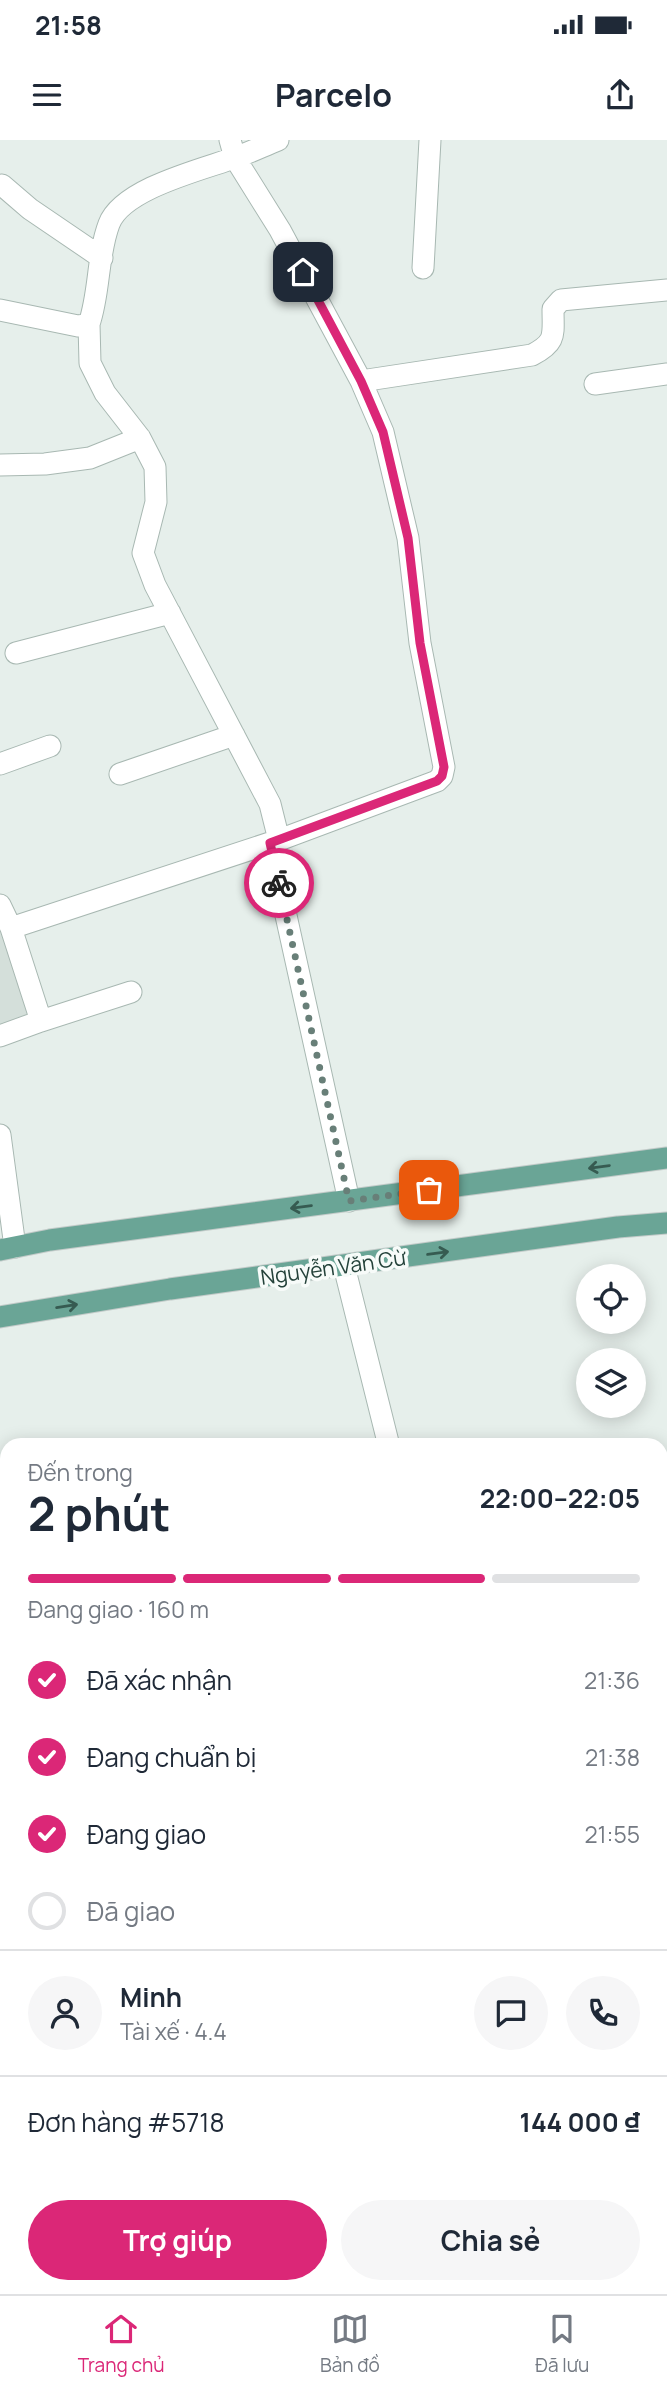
<!DOCTYPE html>
<html lang="vi">
<head>
<meta charset="utf-8">
<style>
	body { margin:0; font-family:Manrope,sans-serif; background:#f6f6f7; color:#1f2937; height:100vh; display:flex; flex-direction:column; font-size:26px; white-space:nowrap }
	* { box-sizing:border-box; margin:0 }
	p { font-size:23px; color:#747a83 }
	.icon { flex:none; width:38px; height:38px; fill:none; stroke:currentColor; stroke-width:2; stroke-linecap:round; stroke-linejoin:round }
	.map { position:relative; flex:1; overflow:hidden }
	.panel { position:absolute; left:0px; top:1298px; width:668px; height:856px; display:flex; flex-direction:column; background:#fff; border-radius:21px 21px 0 0; box-shadow:0 4px 18px #0003 }
	.panel>* { flex:none }
	.tools { position:absolute; left:576px; top:1124px; display:grid; gap:14px }
	.tools a { display:grid; place-items:center; width:70px; height:70px; border-radius:50%; background:#fff; box-shadow:0 4px 18px #0003; font-size:35px }
	.pin { position:absolute; display:grid; place-items:center; width:60px; height:60px; color:#fff; margin:-30px; border-radius:14px; box-shadow:0 4px 10px #0006 }
	.courier { position:absolute; display:grid; place-items:center; width:70px; height:70px; margin:-35px; border:5px solid #db2777; border-radius:50%; background:#fff; color:#222; box-shadow:0 2px 9px #0007 }
	.headline em { font-style:normal; font-weight:700 }
	.headline div { display:flex; flex-direction:column-reverse }
	.headline { display:flex; align-items:center; justify-content:space-between; height:119px; padding:0 28px }
	h1 { font-size:46px; font-weight:700; line-height:52px }
	.bar { display:grid; grid-template-columns:repeat(4,1fr); gap:10px 7px; align-content:center; height:84px; padding:0 28px }
	.bar i { height:9px; border-radius:5px; background:#e0e1e3 }
	.bar .selected { background:#db2777 }
	.bar p { grid-column:span 4 }
	.line { display:flex; align-items:center; gap:18px; padding:0 28px; border-top:2px solid #e0e1e3 }
	.line div { flex:1 }
	.round { display:grid; place-items:center; flex:none; width:74px; height:74px; border-radius:37px; background:#f6f6f7 }
	ol { padding:0 28px; list-style:none }
	li { display:flex; align-items:center; gap:21px; height:77px }
	li p { margin-inline-start:auto }
	li .icon { padding:7px; border-radius:50%; background:#db2777; color:#fff; stroke-width:4 }
	li:last-child { color:#747a83 }
	li i { width:38px; height:38px; border:4px solid #e0e1e3; border-radius:50% }
	.primary-button { display:flex; gap:14px; margin-top:auto; padding:14px 28px }
	.primary-button a { flex:1; height:80px; border-radius:42px; background:#db2777; color:#fff; font-size:28px; font-weight:700; line-height:80px; text-align:center }
	.primary-button a+a { background:#f6f6f7; color:#1f2937 }
	.status { display:flex; justify-content:space-between; align-items:center; height:49px; padding:0 35px; background:#fff; direction:ltr }
	.status svg { height:19px; fill:currentColor }
	header { display:flex; justify-content:space-between; align-items:center; height:91px; padding:0 28px; background:#fff; font-size:32px; font-weight:700 }
	.dock { display:flex; justify-content:space-around; align-items:center; height:98px; border-top:2px solid #e0e1e3; background:#fff; font-size:19px; color:#747a83 }
	.dock a { display:grid; justify-items:center; gap:4px }
	.dock .selected { color:#db2777 }
	.map>svg:first-child { display:block }
	.built { fill:#d4dfda }
	.building { fill:#bbcac4 }
	.lines { fill:none; stroke-linecap:round; stroke-linejoin:round }
	.minor-casing { stroke:#a8b8b2; stroke-width:23 }
	.major-casing { stroke:#c2cac8; stroke-width:23 }
	.minor { stroke:#fff; stroke-width:21 }
	.major { stroke:#6aa596; stroke-width:21 }
	.oneway { stroke:#365b51 }
	.done { stroke:#687f78; stroke-width:7; stroke-dasharray:0 12.6 }
	.route { stroke:#db2777; stroke-width:9 }
	.labels { text-anchor:middle; dominant-baseline:central; stroke-width:7; stroke-linejoin:round; paint-order:stroke }
	.street-label { font-size:21px; fill:#24423a; stroke:#f7fbf9 }
</style>
</head>
<body>
<div class="status"><b>21:58</b><svg viewBox="0 0 49 12"><path d="M0 12V9h3v3zM5 12V6h3v6zM10 12V3h3v9zM15 12V0h3v12zM26 1h20v11H26zM47 4h2v5h-2z"/></svg></div>
<header><svg class="icon" aria-label="menu" viewBox="0 0 24 24"><path d="M4 6h16M4 12h16M4 18h16"/></svg>Parcelo<svg class="icon" aria-label="share" viewBox="0 0 24 24"><path d="M12 15V3M7 8l5-5 5 5M5 13v7h14v-7"/></svg></header>
<div class="map">
<svg width="667" height="2154" viewBox="0 0 667 2154">
	<rect width="100%" height="100%" fill="#e6efeb"/>
	<path class="built" d="M0,790L34,878L0,890Z"/>
	<path class="building" d="M667,1643V1753L662,1739V1645Z"/>
	<g class="lines">
		<defs>
			<path id="minor" d="M2,45L30,69L102,118
				M423,128L430,0
				M0,170L78,186L89,184C100,152 97,116 109,84C122,49 200,30 234,18C249,13 263,6 278,0
				M89,184L90,223L105,253L140,298L155,327L156,362L143,413L155,445L270,664L279,700
				M361,241L532,215C557,202 553,195 553,169L561,160L667,150
				M595,244L667,234
				M0,325L45,324L90,318L140,298
				M16,513L170,473
				M0,624L50,606
				M120,634L234,595
				M270,703L349,1061
				M0,765L11,788L41,881L0,896
				M11,788L279,700L437,641L442,636L444,627L420,503L408,398L383,292L361,241L280,90L235,18L230,0
				M41,881L131,852
				M0,995L15,1107
				M344,1126L389,1306
				M662,1363L667,1361
				M662,1549L667,1546
				M662,1795L667,1793
				M662,1826L667,1833
				M0,1860L7,1855
				M0,2077L7,2075
				M209,2147L218,2154"/>
			<path id="major" d="M0,1110L50,1100L667,1018
				M0,1177L170,1149L618,1087L667,1083"/>
		</defs>
		<use href="#minor" class="minor-casing"/>
		<use href="#major" class="major-casing"/>
		<use href="#minor" class="minor"/>
		<use href="#major" class="major"/>
	</g>
	<defs><path id="oneway-shaft" d="M-6 0H5M1.5-3L5.5 0L1.5 3" fill="none" stroke-width="1.6" stroke-linecap="round" stroke-linejoin="round" transform="scale(1.75)"/></defs>
	<g class="oneway">
		<use href="#oneway-shaft" transform="translate(599 1027) rotate(172)"/>
		<use href="#oneway-shaft" transform="translate(301 1067) rotate(173)"/>
		<use href="#oneway-shaft" transform="translate(438 1113) rotate(-8)"/>
		<use href="#oneway-shaft" transform="translate(67 1166) rotate(-9)"/>
	</g>
	<g class="lines">
		<path class="done" d="M279,743L349,1061L429,1050"/>
		<path class="route" d="M279,743L270,703L437,641L442,636L444,627L420,503L408,398L383,292L361,241L303,132"/>
	</g>
	<g class="labels">
		<g class="street-label">
			<text transform="translate(333 1127) rotate(-8)">Nguyễn Văn Cừ</text>
		</g>
	</g>
</svg>
<div class="tools">
<a><svg class="icon" aria-label="locate" viewBox="0 0 24 24"><circle cx="12" cy="12" r="6"/><path d="M12 2v4M12 18v4M2 12h4M18 12h4"/></svg></a>
<a><svg class="icon" aria-label="layers" viewBox="0 0 24 24"><path d="M12 4l9 5-9 5-9-5zM3 14l9 5 9-5"/></svg></a>
</div>
<div class="pin" style="left:429px;top:1050px;background:#ea580c"><svg class="icon" aria-label="bag" viewBox="0 0 24 24"><path d="M5 8h14l-1 12H6zM9 8a3 3 0 0 1 6 0"/></svg></div>
<div class="pin" style="left:303px;top:132px;background:#1f2937"><svg class="icon" aria-label="home" viewBox="0 0 24 24"><path d="M3 11l9-7 9 7M6 9v11h12V9"/></svg></div>
<div class="courier" style="left:279px;top:743px"><svg class="icon" aria-label="bike" viewBox="0 0 24 24"><circle cx="6" cy="16" r="4"/><circle cx="18" cy="16" r="4"/><path d="M6 16l4-8h5l3 8M10 8l3 8H6M13 5h3"/></svg></div>
<section class="panel">
<div class="headline"><div><h1>2 phút</h1><p>Đến trong</p></div><em>22:00–22:05</em></div>
<div class="bar"><i class="selected"></i><i class="selected"></i><i class="selected"></i><i></i><p>Đang giao · 160 m</p></div>
<ol>
<li><svg class="icon" aria-label="check" viewBox="0 0 24 24"><path d="M5 12l5 5 9-10"/></svg>Đã xác nhận<p>21:36</p></li>
<li><svg class="icon" aria-label="check" viewBox="0 0 24 24"><path d="M5 12l5 5 9-10"/></svg>Đang chuẩn bị<p>21:38</p></li>
<li><svg class="icon" aria-label="check" viewBox="0 0 24 24"><path d="M5 12l5 5 9-10"/></svg>Đang giao<p>21:55</p></li>
<li><i></i>Đã giao</li>
</ol>
<div class="line" style="height:126px"><a class="round"><svg class="icon" aria-label="person" viewBox="0 0 24 24"><circle cx="12" cy="8" r="4"/><path d="M4 21q1-7 8-7t8 7"/></svg></a><div><b>Minh</b><p>Tài xế · 4.4</p></div><a class="round"><svg class="icon" aria-label="chat" viewBox="0 0 24 24"><path d="M4 5h16v11H9l-5 4z"/></svg></a><a class="round"><svg class="icon" aria-label="phone" viewBox="0 0 24 24"><path d="M5 4h4l2 5-3 2q2 4 5 5l2-3 5 2v4C11 20 4 13 5 4z"/></svg></a></div>
<div class="line" style="height:91px"><div>Đơn hàng #5718</div><b>144 000 ₫</b></div>
<div class="primary-button"><a>Trợ giúp</a><a>Chia sẻ</a></div>
</section>
</div>
<nav class="dock">
<a class="selected"><svg class="icon" aria-label="home" viewBox="0 0 24 24"><path d="M3 11l9-7 9 7M6 9v11h12V9"/></svg>Trang chủ</a>
<a><svg class="icon" aria-label="map" viewBox="0 0 24 24"><path d="M3 6l6-2 6 2 6-2v14l-6 2-6-2-6 2zM9 4v14M15 6v14"/></svg>Bản đồ</a>
<a><svg class="icon" aria-label="saved" viewBox="0 0 24 24"><path d="M7 4h10v16l-5-4-5 4z"/></svg>Đã lưu</a>
</nav>
</body>
</html>
